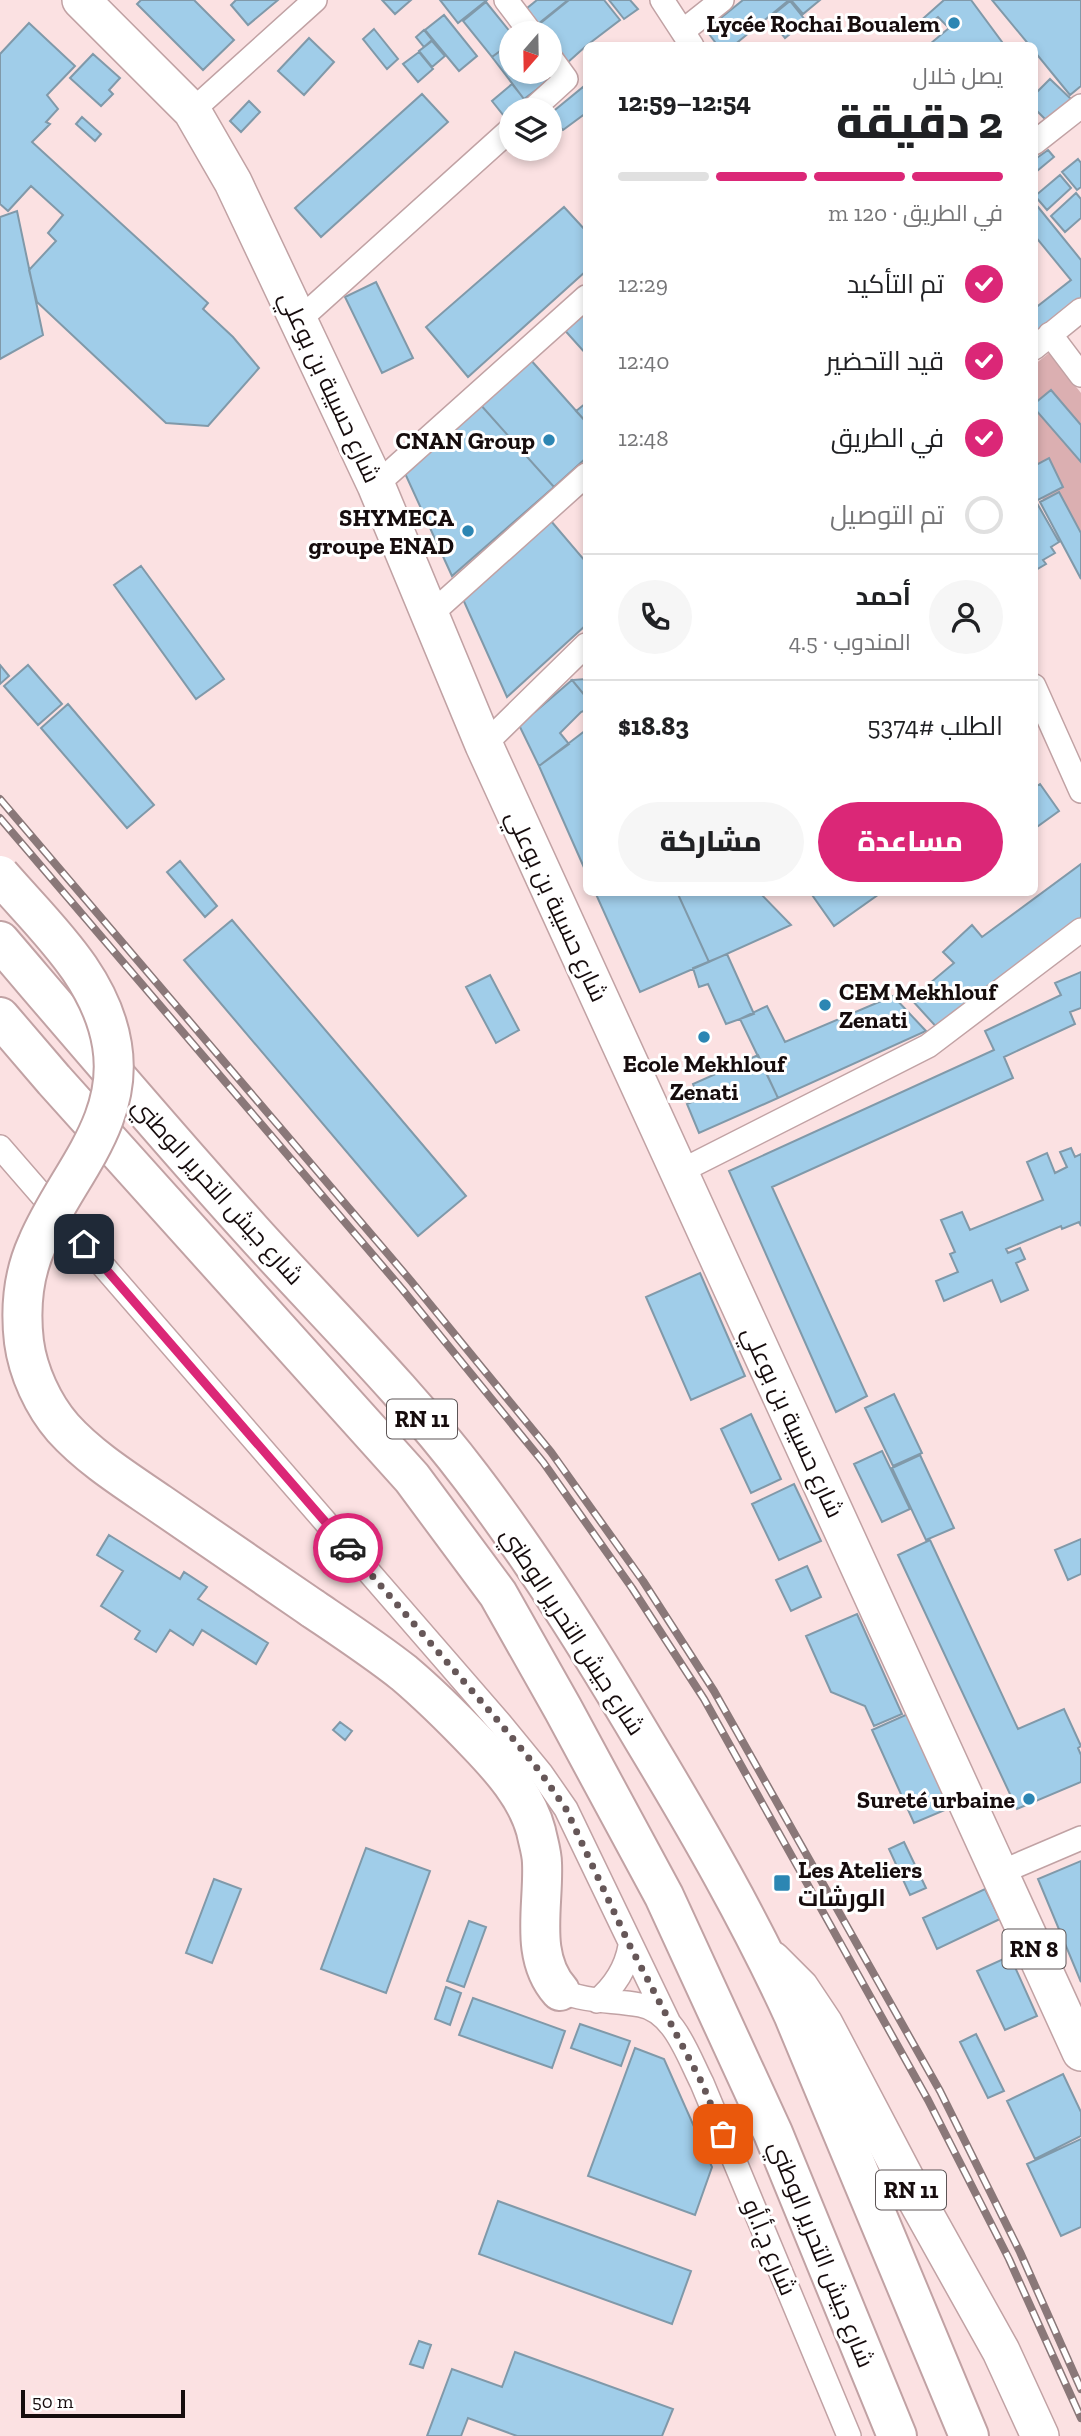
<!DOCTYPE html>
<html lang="ar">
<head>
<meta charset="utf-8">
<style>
	body { margin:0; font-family:"Zilla Slab",Cairo,serif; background:#f6f6f6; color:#202124; direction:rtl; height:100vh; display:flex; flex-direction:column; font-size:26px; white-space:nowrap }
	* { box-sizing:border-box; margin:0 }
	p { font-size:23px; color:#757577 }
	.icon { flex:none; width:38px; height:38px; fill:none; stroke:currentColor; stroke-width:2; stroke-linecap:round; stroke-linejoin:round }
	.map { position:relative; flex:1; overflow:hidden; direction:ltr }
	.details { position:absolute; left:583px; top:42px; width:455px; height:854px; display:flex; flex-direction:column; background:#fff; border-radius:10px; box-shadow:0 4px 10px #0003; direction:rtl }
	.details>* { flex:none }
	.needle { width:46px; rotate:200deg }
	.controls { position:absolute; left:499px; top:21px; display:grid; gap:14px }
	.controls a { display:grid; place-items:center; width:63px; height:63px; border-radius:50%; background:#fff; box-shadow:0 4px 10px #0003; font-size:35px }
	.scale { position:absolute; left:21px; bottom:18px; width:164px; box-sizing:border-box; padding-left:7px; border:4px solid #160c0d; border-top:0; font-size:19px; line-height:24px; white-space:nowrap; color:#160c0d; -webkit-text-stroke:5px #fff; paint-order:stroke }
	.pin { position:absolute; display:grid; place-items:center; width:60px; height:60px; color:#fff; margin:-30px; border-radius:14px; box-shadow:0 4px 10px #0006 }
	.courier { position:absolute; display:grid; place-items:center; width:70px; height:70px; margin:-35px; border:5px solid #db2777; border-radius:50%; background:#fff; color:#222; box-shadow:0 2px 9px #0007 }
	.headline em { font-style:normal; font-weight:800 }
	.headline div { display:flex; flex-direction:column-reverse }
	.headline { display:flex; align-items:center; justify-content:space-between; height:119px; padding:0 35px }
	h1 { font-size:46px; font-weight:800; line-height:52px }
	.bar { display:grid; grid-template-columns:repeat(4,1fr); gap:10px 7px; align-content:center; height:84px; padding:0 35px }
	.bar i { height:9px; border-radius:5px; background:#e0e0e0 }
	.bar .current { background:#db2777 }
	.bar p { grid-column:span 4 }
	.line { display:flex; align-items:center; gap:18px; padding:0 35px; border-top:2px solid #e0e0e0 }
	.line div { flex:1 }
	.round { display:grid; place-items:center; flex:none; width:74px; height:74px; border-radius:37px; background:#f6f6f6 }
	ol { padding:0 35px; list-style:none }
	li { display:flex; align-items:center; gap:21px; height:77px }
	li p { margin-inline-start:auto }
	li .icon { padding:7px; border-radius:50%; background:#db2777; color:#fff; stroke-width:4 }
	li:last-child { color:#757577 }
	li i { width:38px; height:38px; border:4px solid #e0e0e0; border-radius:50% }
	.button { display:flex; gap:14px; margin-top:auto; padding:14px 35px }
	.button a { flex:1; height:80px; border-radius:42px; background:#db2777; color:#fff; font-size:28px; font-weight:800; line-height:80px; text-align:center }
	.button a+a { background:#f6f6f6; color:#202124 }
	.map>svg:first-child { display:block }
	.green { fill:#dbafb1 }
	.building { fill:#a0cde9; stroke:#8099a9; stroke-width:2 }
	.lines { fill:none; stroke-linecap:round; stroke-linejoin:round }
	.street-casing { stroke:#c1a2a4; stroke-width:26 }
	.primary-casing { stroke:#c1a2a4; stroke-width:40 }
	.highway-casing { stroke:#c1a2a4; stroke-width:42 }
	.street { stroke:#fff; stroke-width:23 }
	.primary { stroke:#fff; stroke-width:37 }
	.highway { stroke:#fff; stroke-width:38 }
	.rail-casing { stroke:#8a7879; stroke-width:8 }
	.rail { stroke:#fff; stroke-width:5; stroke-dasharray:16; stroke-linecap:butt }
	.highway-bridge-casing { stroke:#c1a2a4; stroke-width:42; stroke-linecap:butt }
	.highway-bridge { stroke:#fff; stroke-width:38 }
	.done { stroke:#665758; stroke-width:7; stroke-dasharray:0 12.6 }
	.route { stroke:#db2777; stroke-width:9 }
	.poi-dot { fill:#2c86b3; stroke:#fff; stroke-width:2.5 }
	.labels { text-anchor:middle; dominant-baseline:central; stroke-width:6; stroke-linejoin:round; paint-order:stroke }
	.shield { fill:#fff; stroke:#5c5556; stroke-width:2 }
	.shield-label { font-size:23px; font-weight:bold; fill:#160c0d }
	.poi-label { font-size:24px; font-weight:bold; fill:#160c0d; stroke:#fff; text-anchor:end }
	.street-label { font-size:24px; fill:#160c0d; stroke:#fff }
</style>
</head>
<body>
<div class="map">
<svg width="1081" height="2436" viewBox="0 0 1081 2436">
	<rect width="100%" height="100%" fill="#fbe1e2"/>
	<path class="green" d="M1049,353L1081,393V574L1034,482V365Z"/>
	<path class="building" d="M141,0H194L234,40L203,70L137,4Z
		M236,0H278L248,25L231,5Z
		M382,0H411L395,14Z
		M440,0H487L458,23Z
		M537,0H568L538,24L526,9Z
		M569,0H604L620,20L586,46L567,63L550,41V33H543L537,26Z
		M609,0H630L638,9L624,19Z
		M743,0H789L733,46H718L706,30Z
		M791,0H820L803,14Z
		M944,0H971L1005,46H931L930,44L949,28L938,17L923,29L918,23Z
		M992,0H1081V86L1070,95L1034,51V46H1030Z
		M790,1L806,21L785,38L769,18Z
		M486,2L511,33V43L492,57L463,21Z
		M444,15L477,56L459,71L425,30Z
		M29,23L75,66L47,95L58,109L46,122L50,124L32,142L208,303L203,309L233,337L259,368L208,426L166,423L37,302L29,270L56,241L48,233L63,215L31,186L8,211L0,204V54Z
		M374,29L398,59L387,69L363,39Z
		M424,30L432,40L424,47L416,37Z
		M309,38L334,62L304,95L278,71Z
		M432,41L445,56L432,67L419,51Z
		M511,43V72H541L548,81L524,99L492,57Z
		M419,52L433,69L418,82L403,64Z
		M93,54L120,78L109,90L113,94L101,106L70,78Z
		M1050,79L1072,100L1049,123L1034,108V95Z
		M512,84L524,99L504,116L492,101Z
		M583,87L586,91V113L563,130L550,118V114Z
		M422,94L448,122L321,237L295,208Z
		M249,101L260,112L241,132L230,121Z
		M82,117L101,134L95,141L76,124Z
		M1048,150L1054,157L1037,171L1034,167V160Z
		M1078,159L1081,163V187L1077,190L1062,172Z
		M1060,175L1071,188L1047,210L1035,196Z
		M1076,193L1081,199V218L1065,232L1051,216Z
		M1034,202L1081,260V300L1034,337V309L1071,280L1034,235Z
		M564,207L586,231V271L468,377L426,327Z
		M17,211L43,335L0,359V217Z
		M376,282L413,358L382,373L345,297Z
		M586,305V354L561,326Z
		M529,358L586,422V458L554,487L479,403Z
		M1051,390L1081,425V462L1034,408V404Z
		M479,403L554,487L452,576L403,469Z
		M586,403V422L576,411Z
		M1049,458L1063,487L1036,501L1034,497V466Z
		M1059,492L1081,533V579L1040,502Z
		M1034,498L1059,542L1051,547L1055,553L1043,560L1046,564L1034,571Z
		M551,521L586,562V625L507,697L462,597Z
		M141,566L224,679L196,699L114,585Z
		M0,665L9,676L0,684Z
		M28,665L62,704L38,725L4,686Z
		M586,679V697L572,680Z
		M572,680L586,697V710L581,712L560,733L569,744L539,766L520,727L521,718L535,712Z
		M68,704L154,805L127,828L41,728Z
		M586,730V872L539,766Z
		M1040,784L1059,811L1034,829V788Z
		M180,861L217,906L205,917L167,872Z
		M1081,864V919L940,1031L911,999L954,963L943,952L972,925L982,937Z
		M595,892H677L709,962L640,992Z
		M677,892H759L791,925L709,962Z
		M810,892H882L834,926Z
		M232,920L466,1196L418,1236L184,960Z
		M727,954L754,1014L726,1024L708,984L699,987L693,968Z
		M1081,972V1008L1070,1012L1075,1024L1004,1057L1013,1078L772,1187L867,1396L836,1412L729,1171L994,1050L985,1031L1061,995L1055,983Z
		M490,975L519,1030L496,1043L466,987Z
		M893,996L926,1031L778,1098L740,1019L767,1006L785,1042Z
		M758,1055L778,1098L699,1133L687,1104L699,1099L693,1084Z
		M1071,1148L1075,1157L1081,1154V1226L1079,1222L1062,1229L1061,1226L1006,1249L1008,1253L1020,1248L1025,1259L1016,1263L1028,1290L1001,1302L992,1280L944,1301L936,1281L958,1272L950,1254L955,1252L941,1220L962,1212L970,1230L1043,1200L1027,1162L1047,1153L1055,1173L1067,1167L1060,1152Z
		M700,1273L745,1376L691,1400L646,1297Z
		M894,1394L922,1453L893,1466L865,1408Z
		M751,1414L781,1479L751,1493L721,1429Z
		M882,1451L910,1509L882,1522L854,1464Z
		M920,1455L954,1528L926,1540L892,1468Z
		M794,1484L821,1541L779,1560L752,1504Z
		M109,1535L180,1579L184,1572L207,1587L198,1599L268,1643L256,1664L202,1630L193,1645L170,1630L156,1652L135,1639L140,1631L101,1606L123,1571L97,1555Z
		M1081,1539V1574L1068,1580L1055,1550Z
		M930,1540L1018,1729L1064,1709L1081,1746L1078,1748L1081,1755V1782L1017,1809L898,1555Z
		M807,1566L821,1597L791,1611L776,1580Z
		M857,1614L902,1714L874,1726L865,1706L831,1692L806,1636Z
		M910,1713L952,1807L914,1823L872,1730Z
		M340,1722L352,1731L345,1740L333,1730Z
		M904,1842L926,1888L910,1895L889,1849Z
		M366,1848L430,1871L386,1993L321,1969Z
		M1081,1861V1982L1038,1879Z
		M214,1879L241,1889L212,1963L186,1953Z
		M985,1889L1000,1919L937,1949L923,1918Z
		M469,1921L486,1927L464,1987L447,1981Z
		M1010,1956L1037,2016L1005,2030L977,1971Z
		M446,1987L461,1993L450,2025L435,2019Z
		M473,1998L565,2031L552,2068L459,2035Z
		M580,2024L630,2041L621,2066L571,2048Z
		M976,2034L1004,2091L988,2098L960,2042Z
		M635,2048L664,2059L712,2167L695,2215L588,2176Z
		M1063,2074L1081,2112V2136L1035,2159L1007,2101Z
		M1081,2139V2227L1061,2236L1027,2164Z
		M498,2201L691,2271L672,2324L479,2254Z
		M419,2341L431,2345L423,2368L410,2364Z
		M515,2352L673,2409L662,2436H517L468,2418L461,2436H427L452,2369L502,2387Z"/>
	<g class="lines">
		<defs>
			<path id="street" d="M506,0L531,33
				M662,0L692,46
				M683,31L722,0
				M532,110L566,79L550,57
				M192,111L315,0
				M1034,143L1081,106
				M298,321L511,129
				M1050,334L1081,375
				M1034,348L1081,310
				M376,485L586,297
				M431,614L586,475
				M1034,686L1081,791
				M484,745L586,645
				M0,1147L500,1723L541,1773L566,1809L669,2023
				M679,1172L928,1046L1081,930
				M999,1873L1081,1838
				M560,1991C587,2002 613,2000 640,2005C674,2011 688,2056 702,2083L849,2436
				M597,2001C615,1986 626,1969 630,1946"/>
			<path id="primary" d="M81,0L192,111L233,182L376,485L484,745L1081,2052
				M772,1960L800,1988L824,2024L915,2197L1001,2351L1040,2436"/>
			<path id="highway" d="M0,941C83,1038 166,1136 252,1231C325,1312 405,1390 471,1477C535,1561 591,1651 645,1742C698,1830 750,1920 793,2014L969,2436
				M0,1017L54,1080L412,1478L498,1594L563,1709L664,1896L773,2133L897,2436
				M312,1608C343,1629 375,1650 404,1673C430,1695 454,1719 477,1743C501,1768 527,1797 536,1831C538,1841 542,1853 542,1863C544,1906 529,1956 560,1991"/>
		</defs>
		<use href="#street" class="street-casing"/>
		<use href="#primary" class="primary-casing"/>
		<use href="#highway" class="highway-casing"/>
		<use href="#street" class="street"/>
		<use href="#primary" class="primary"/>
		<use href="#highway" class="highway"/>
		<defs>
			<path id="rail" d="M0,799L411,1281L551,1452L643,1581L714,1691L940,2091L1020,2252L1081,2389
				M0,818L402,1289L543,1462L632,1588L704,1699L928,2100L1009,2259L1081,2418"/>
		</defs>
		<use href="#rail" class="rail-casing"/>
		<use href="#rail" class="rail"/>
		<defs>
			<path id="highway-bridge" d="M0,875C44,926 101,976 112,1045C125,1124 65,1177 37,1244C23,1275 20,1308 24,1342C28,1372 43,1405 63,1428C90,1458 127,1481 159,1503C210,1538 261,1573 312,1608"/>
		</defs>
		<use href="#highway-bridge" class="highway-bridge-casing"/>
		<use href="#highway-bridge" class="highway-bridge"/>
	</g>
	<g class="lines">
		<path class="done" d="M348,1548L500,1723L541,1773L566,1809L630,1946L702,2083L723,2134"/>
		<path class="route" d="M84,1244L348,1548"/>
	</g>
	<g class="poi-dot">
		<circle cx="954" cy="23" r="7"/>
		<circle cx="549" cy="440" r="7"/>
		<circle cx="468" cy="531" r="7"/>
		<circle cx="825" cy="1005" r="7"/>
		<circle cx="704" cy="1037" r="7"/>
		<circle cx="1029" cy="1799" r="7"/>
		<rect x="773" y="1874" width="18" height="18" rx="3.5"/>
	</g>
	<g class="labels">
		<g class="shield">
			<rect x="387" y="1399.5" width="70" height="39" rx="5"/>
			<rect x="1002.5" y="1929.5" width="63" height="39" rx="5"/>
			<rect x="876" y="2170.5" width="70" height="39" rx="5"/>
		</g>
		<g class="shield-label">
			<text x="422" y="1419">RN 11</text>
			<text x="1034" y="1949">RN 8</text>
			<text x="911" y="2190">RN 11</text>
		</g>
		<g class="poi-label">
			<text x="940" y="23">Lycée Rochai Boualem</text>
			<text x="535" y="440">CNAN Group</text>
			<text x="454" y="517">SHYMECA<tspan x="454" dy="28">groupe ENAD</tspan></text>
			<text x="839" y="991" text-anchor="start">CEM Mekhlouf<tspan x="839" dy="28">Zenati</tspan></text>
			<text x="704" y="1063" text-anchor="middle">Ecole Mekhlouf<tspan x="704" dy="28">Zenati</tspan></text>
			<text x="1015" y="1799">Sureté urbaine</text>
			<text x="798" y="1869" text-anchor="start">Les Ateliers<tspan x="798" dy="28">الورشات</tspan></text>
		</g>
		<g class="street-label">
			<text transform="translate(330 387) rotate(65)">شارع حسيبة بن بوعلي</text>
			<text transform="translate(557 906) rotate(65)">شارع حسيبة بن بوعلي</text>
			<text transform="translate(218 1191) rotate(48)">شارع جيش التحرير الوطني</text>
			<text transform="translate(793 1422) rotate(65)">شارع حسيبة بن بوعلي</text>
			<text transform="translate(573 1631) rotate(57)">شارع جيش التحرير الوطني</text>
			<text transform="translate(770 2247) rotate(67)">شارع ج.أ.أو</text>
			<text transform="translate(822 2254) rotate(68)">شارع جيش التحرير الوطني</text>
		</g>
	</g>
</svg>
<div class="controls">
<a><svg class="needle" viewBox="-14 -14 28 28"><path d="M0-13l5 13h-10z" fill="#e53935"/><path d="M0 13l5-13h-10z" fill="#757577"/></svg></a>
<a><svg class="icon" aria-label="layers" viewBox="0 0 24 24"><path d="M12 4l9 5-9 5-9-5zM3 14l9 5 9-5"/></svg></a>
</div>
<div class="scale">50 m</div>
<div class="pin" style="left:723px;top:2134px;background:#ea580c"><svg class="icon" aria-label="bag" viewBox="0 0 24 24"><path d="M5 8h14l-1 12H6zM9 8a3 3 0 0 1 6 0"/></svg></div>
<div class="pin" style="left:84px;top:1244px;background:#1f2937"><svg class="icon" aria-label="home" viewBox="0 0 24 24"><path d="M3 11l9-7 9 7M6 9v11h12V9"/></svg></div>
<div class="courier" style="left:348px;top:1548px"><svg class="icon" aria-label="car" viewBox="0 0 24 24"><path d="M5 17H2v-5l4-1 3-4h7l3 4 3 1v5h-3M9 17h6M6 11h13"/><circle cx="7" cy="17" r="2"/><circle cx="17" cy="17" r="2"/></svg></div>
<section class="details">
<div class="headline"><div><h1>2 دقيقة</h1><p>يصل خلال</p></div><em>12:54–12:59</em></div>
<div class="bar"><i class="current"></i><i class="current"></i><i class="current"></i><i></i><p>في الطريق · 120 m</p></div>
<ol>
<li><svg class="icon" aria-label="check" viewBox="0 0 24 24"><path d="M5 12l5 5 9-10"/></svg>تم التأكيد<p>12:29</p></li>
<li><svg class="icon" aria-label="check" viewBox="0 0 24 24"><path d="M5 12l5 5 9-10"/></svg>قيد التحضير<p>12:40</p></li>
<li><svg class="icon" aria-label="check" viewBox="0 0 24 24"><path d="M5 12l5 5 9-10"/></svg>في الطريق<p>12:48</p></li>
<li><i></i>تم التوصيل</li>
</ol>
<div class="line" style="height:126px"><a class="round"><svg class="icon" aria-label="person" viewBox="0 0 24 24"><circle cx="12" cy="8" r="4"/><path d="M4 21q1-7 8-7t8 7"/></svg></a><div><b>أحمد</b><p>المندوب · 4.5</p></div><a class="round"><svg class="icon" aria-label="phone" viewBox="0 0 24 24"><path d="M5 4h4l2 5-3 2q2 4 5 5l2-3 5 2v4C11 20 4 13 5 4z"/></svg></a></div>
<div class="line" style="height:91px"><div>الطلب #5374</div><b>$18.83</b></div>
<div class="button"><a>مساعدة</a><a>مشاركة</a></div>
</section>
</div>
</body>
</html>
